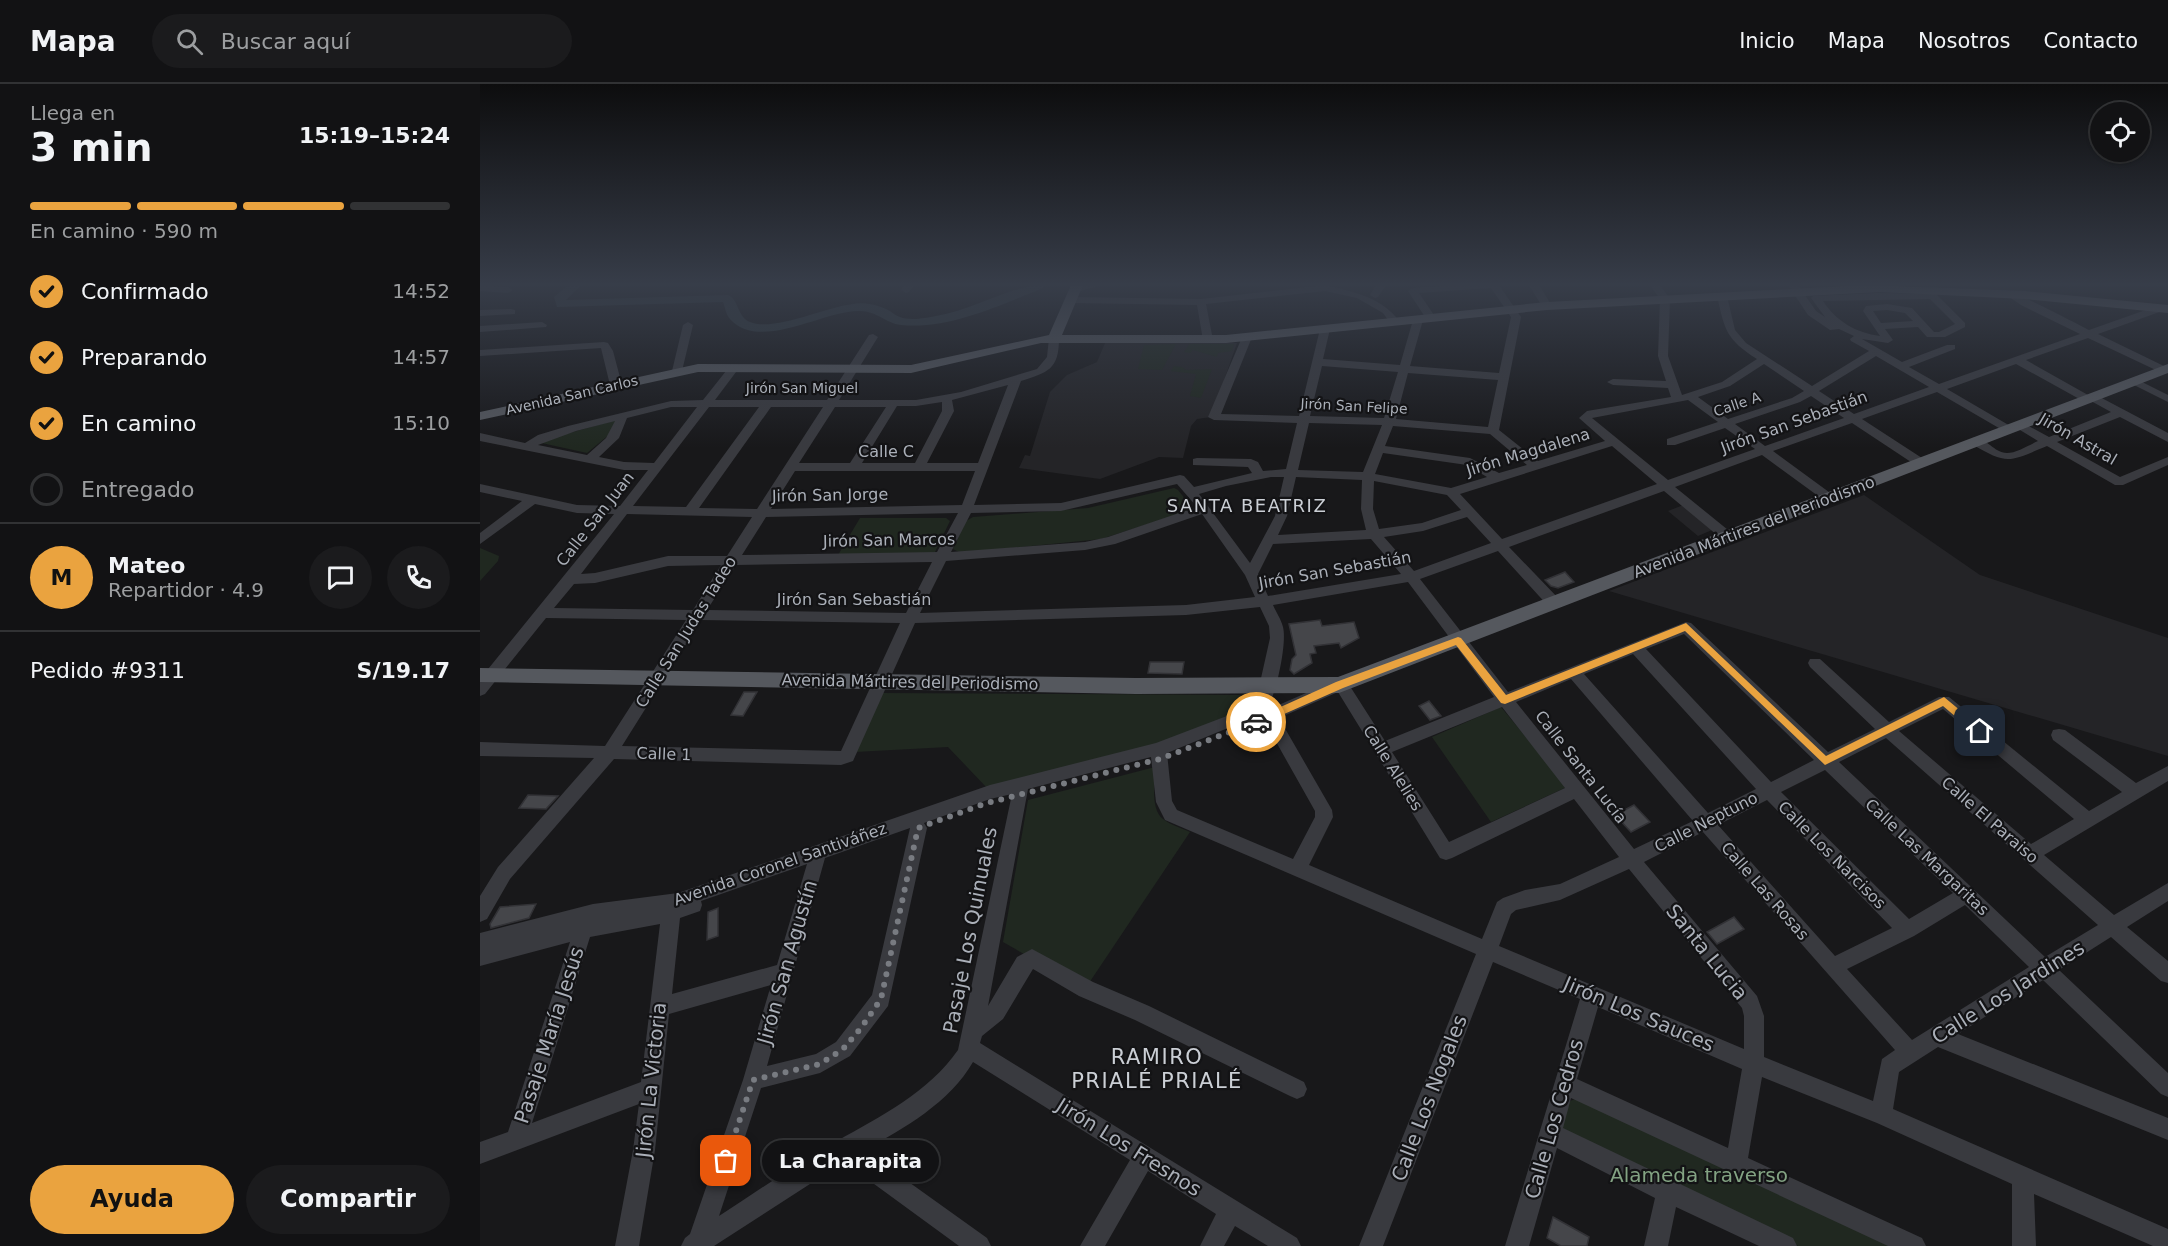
<!DOCTYPE html>
<html lang="es">
<head>
<meta charset="utf-8">
<style>
	body { margin:0; font-family:"DejaVu Sans",sans-serif; background:#1b1b1d; color:#f1f3f6; height:100vh; display:flex; flex-direction:column; font-size:22px; white-space:nowrap }
	* { box-sizing:border-box; margin:0 }
	p { font-size:20px; color:#9c9ea0 }
	.icon { flex:none; width:33px; height:33px; fill:none; stroke:currentColor; stroke-width:2; stroke-linecap:round; stroke-linejoin:round }
	.map { position:relative; flex:1; overflow:hidden }
	.drawer { display:flex; flex-direction:column; background:#121214; width:480px }
	.drawer>* { flex:none }
	.fabs { position:absolute; left:1610px; top:18px; display:grid; gap:12px }
	.fabs a { display:grid; place-items:center; width:60px; height:60px; border-radius:50%; background:#121214; box-shadow:0 2px 4px #0004,0 0 0 2px #313234; font-size:30px }
	.pin { position:absolute; display:grid; place-items:center; width:51px; height:51px; color:#fff; margin:-26px; border-radius:12px; box-shadow:0 3px 9px #0006 }
	.courier { position:absolute; display:grid; place-items:center; width:60px; height:60px; margin:-30px; border:4px solid #eaa33f; border-radius:50%; background:#fff; color:#222; box-shadow:0 2px 8px #0007 }
	.bubble { position:absolute; height:42px; border-radius:21px; background:#121214; box-shadow:0 2px 4px #0004,0 0 0 2px #313234; font-size:20px; font-weight:800; line-height:42px; text-align:center }
	.overview em { font-style:normal; font-weight:800 }
	.overview div { display:flex; flex-direction:column-reverse }
	.overview { display:flex; align-items:center; justify-content:space-between; height:102px; padding:0 30px }
	h1 { font-size:39px; font-weight:800; line-height:45px }
	.bar { display:grid; grid-template-columns:repeat(4,1fr); gap:9px 6px; align-content:center; height:72px; padding:0 30px }
	.bar i { height:8px; border-radius:4px; background:#313234 }
	.bar .active { background:#eaa33f }
	.bar p { grid-column:span 4 }
	.line { display:flex; align-items:center; gap:15px; padding:0 30px; border-top:2px solid #313234 }
	.line div { flex:1 }
	.round { display:grid; place-items:center; flex:none; width:63px; height:63px; border-radius:32px; background:#1b1b1d }
	ol { padding:0 30px; list-style:none }
	li { display:flex; align-items:center; gap:18px; height:66px }
	li p { margin-inline-start:auto }
	li .icon { padding:6px; border-radius:50%; background:#eaa33f; color:#111; stroke-width:4 }
	li:last-child { color:#9c9ea0 }
	li i { width:33px; height:33px; border:3px solid #313234; border-radius:50% }
	.action { display:flex; gap:12px; margin-top:auto; padding:12px 30px }
	.action a { flex:1; height:69px; border-radius:36px; background:#eaa33f; color:#111; font-size:24px; font-weight:800; line-height:69px; text-align:center }
	.action a+a { background:#1b1b1d; color:#f1f3f6 }
	header { display:flex; align-items:center; gap:36px; box-sizing:border-box; height:84px; padding:0 30px; background:#121214; border-bottom:2px solid #313234 }
	header strong { font-size:28px }
	nav { display:flex; gap:33px; margin-inline-start:auto; font-size:21px }
	.search { width:420px; height:54px; background:#1b1b1d; display:flex; align-items:center; gap:15px; box-sizing:border-box; padding:0 21px; border-radius:33px; color:#9c9ea0; font-size:22px }
	main { display:flex; flex:1; min-height:0 }
	.map>svg:first-child { display:block }
	.built { fill:#242427 }
	.green { fill:#202820 }
	.lines { fill:none; stroke-linecap:round; stroke-linejoin:round }
	.river { fill:#2e383d; fill-rule:evenodd }
	.building { fill:#45464a; stroke:#323236; stroke-width:1.5 }
	.minor { fill:#393a3f; fill-rule:evenodd }
	.major { fill:#55585e; fill-rule:evenodd }
	.route { fill:#eaa33f }
	.done { stroke:#787b81; stroke-width:6; stroke-dasharray:0 10.8 }
	.labels { text-anchor:middle; dominant-baseline:central; stroke-width:4.5; stroke-linejoin:round; paint-order:stroke }
	.far-street-label { font-size:14px; fill:#abb0b9; stroke:#131315 }
	.street-label { font-size:16px; fill:#abb0b9; stroke:#131315 }
	.neighbourhood-label { font-size:18px; letter-spacing:1.5px; fill:#cbcfd5; stroke:#131315 }
	.near-street-label { font-size:20px; fill:#abb0b9; stroke:#131315 }
	.near-park-label { font-size:20px; fill:#83a383; stroke:#131315 }
	.near-neighbourhood-label { font-size:21px; letter-spacing:1.5px; fill:#cbcfd5; stroke:#131315 }
</style>
</head>
<body>
<header>
<strong>Mapa</strong>
<div class="search"><svg class="icon" aria-label="search" viewBox="0 0 24 24"><circle cx="10" cy="10" r="6"/><path d="M15 15l6 6"/></svg>Buscar aquí</div>
<nav><a>Inicio</a><a>Mapa</a><a>Nosotros</a><a>Contacto</a></nav>
</header>
<main>
<section class="drawer">
<div class="overview"><div><h1>3 min</h1><p>Llega en</p></div><em>15:19–15:24</em></div>
<div class="bar"><i class="active"></i><i class="active"></i><i class="active"></i><i></i><p>En camino · 590 m</p></div>
<ol>
<li><svg class="icon" aria-label="check" viewBox="0 0 24 24"><path d="M5 12l5 5 9-10"/></svg>Confirmado<p>14:52</p></li>
<li><svg class="icon" aria-label="check" viewBox="0 0 24 24"><path d="M5 12l5 5 9-10"/></svg>Preparando<p>14:57</p></li>
<li><svg class="icon" aria-label="check" viewBox="0 0 24 24"><path d="M5 12l5 5 9-10"/></svg>En camino<p>15:10</p></li>
<li><i></i>Entregado</li>
</ol>
<div class="line" style="height:108px"><b class="round" style="background:#eaa33f;color:#111">M</b><div><b>Mateo</b><p>Repartidor · 4.9</p></div><a class="round"><svg class="icon" aria-label="chat" viewBox="0 0 24 24"><path d="M4 5h16v11H9l-5 4z"/></svg></a><a class="round"><svg class="icon" aria-label="phone" viewBox="0 0 24 24"><path d="M5 4h4l2 5-3 2q2 4 5 5l2-3 5 2v4C11 20 4 13 5 4z"/></svg></a></div>
<div class="line" style="height:78px"><div>Pedido #9311</div><b>S/19.17</b></div>
<div class="action"><a>Ayuda</a><a>Compartir</a></div>
</section>
<div class="map">
<svg width="1688" height="1162" viewBox="0 0 1688 1162">
	<rect width="100%" height="100%" fill="#18181a"/>
	<path class="built" d="M625,259H757L733,328L731,333L717,335L711,342L703,374L679,373L620,395L539,384L545,371L550,372L570,308L587,291L617,278Z
		M1384,411L1500,491L1688,554V672L1129,507Z
		M1206,420L1232,446L1218,452L1188,427Z"/>
	<path class="green" d="M696,260L682,286L658,285L664,261Z
		M709,260H754L752,267L738,269L737,273L713,266L710,269L704,268Z
		M694,282L702,283L706,286L732,285L721,314L710,312L716,290L691,287Z
		M136,336L130,350L107,369L57,358Z
		M694,404L698,406L710,421L709,427L621,455L481,469L473,465L486,437L493,433L608,424Z
		M380,434H466L470,437L455,468L447,471H358Z
		M0,464L19,472L18,477L0,497Z
		M401,609L760,611L769,619L766,628L687,658L508,705L468,663L375,668Z
		M1021,623L1087,703L1011,738L952,653Z
		M675,683C675,698 670,725 683,735C690,741 702,744 710,748L605,905L523,858L548,716Z
		M1101,1013L1421,1162H1318L1178,1097L1080,1043L1087,1018Z"/>
	<g class="lines">
		<path class="river" d="M88,201H101L86,216L248,211C259,215 257,233 270,238C293,248 346,223 373,220C384,218 398,221 408,226C412,228 416,232 420,233C430,237 446,234 456,232C494,226 530,201 566,201C560,207 549,209 541,213C504,228 462,245 421,241C405,239 396,226 378,227C343,227 279,268 250,235C246,231 245,223 243,218L77,223L74,213Z"/>
	</g>
	<path class="building" d="M1085,488L1094,498L1078,504L1071,502L1065,496Z
		M840,536L842,542L874,538L879,554L861,564L859,559L834,562L836,569L830,570L832,579L814,590L810,586L812,575L816,571L809,540Z
		M670,578H704L702,590L668,589Z
		M264,608H277L263,632L251,631Z
		M949,617L961,632L950,636L939,622Z
		M48,711L78,712L66,725L39,724Z
		M1154,721L1170,738L1151,748L1135,731Z
		M56,820L49,834L11,844L10,840L20,823Z
		M238,824V852L227,856L228,828Z
		M1254,833L1264,845L1237,860L1227,848Z
		M1073,1133L1109,1153L1107,1162H1081L1067,1154Z"/>
	<g class="lines">
		<path class="minor" d="M0,201L28,203L33,206L28,209L0,207Z
			M424,201H434L429,208L426,209L421,206Z
			M602,201H622L596,208L591,205Z
			M845,201C874,208 902,213 920,238L911,240L903,229L877,214L845,207L726,220L733,256L728,259L723,256L717,221L591,219L586,216L591,213L721,215Z
			M896,201H906L898,213L895,214L890,211Z
			M974,201H1019L1041,233L1019,346L1058,377L1125,357L1099,334L1107,327L1191,313L1188,304L1133,301L1127,298L1133,295L1186,297L1178,272L1180,215L1170,201H1180L1190,215L1188,272L1202,311L1242,298L1277,275C1246,255 1245,247 1237,212L1242,209L1247,212L1255,246L1266,259L1332,302L1389,267L1371,257L1370,255L1374,252L1359,245L1350,246L1328,231L1308,201H1318L1336,227L1345,233L1331,214L1333,212L1397,209L1456,210L1485,239V243L1465,253H1447L1438,243L1405,245L1413,256L1408,259L1382,255L1422,278L1467,261H1475V265L1429,283L1459,300L1600,250L1541,221L1528,212V208C1535,207 1597,240 1609,246L1677,222H1685V226L1618,250L1688,284V288H1680L1608,254L1546,276L1608,311H1616L1688,349V358L1640,333L1577,358L1640,393L1688,373V381L1643,401H1635L1567,362C1530,377 1528,382 1492,360V354C1506,352 1513,369 1527,369C1536,369 1549,361 1558,357L1535,343V339H1543L1569,353L1631,328L1611,317H1603L1536,280L1467,305L1532,343V347H1524L1457,308L1382,335L1445,376V382H1437L1372,339L1293,367L1353,411L1355,414L1353,417H1345L1282,371L1195,403L1253,450L1255,453L1253,456H1243L1184,407L1029,463L1079,515L1081,519L1079,523H1069L1018,467L940,495L1028,608L1206,538L1211,539L1348,668L1395,645L1330,583L1328,579L1330,575H1340L1409,638L1459,613H1469L1609,727L1642,708L1573,656L1571,651L1573,646L1579,645L1585,646L1656,699L1688,682V697L1564,771L1634,831L1688,799V817L1647,843L1688,877V899L1681,897L1631,853L1579,886L1688,989V1013L1681,1010L1563,896L1478,950L1688,1034V1056L1458,963L1419,988L1413,1025L1688,1145V1162H1673L1554,1110L1556,1162H1532V1100L1397,1039L1282,993L1268,1074L1442,1154L1446,1162H1408L1091,1014L1083,1044L1313,1154L1317,1162H1279L1196,1123L1188,1162H1164L1175,1114L1077,1064L1049,1162H1025L1100,915L1013,878L903,1162H879L996,870L685,736L676,718L671,673L548,705L508,922L537,873L552,865L613,898L669,922L824,998L827,1005L824,1012L817,1015L810,1012L655,936L599,912L553,885L523,935L502,952L500,959L817,1154L821,1162H788L755,1142L744,1162H720L736,1130L668,1087L625,1162H600L650,1076L493,978C470,1018 424,1045 384,1066L507,1154L511,1162H479L364,1078L234,1162H201L205,1154L210,1150L263,996L291,901L189,930L175,1066L159,1162H135L153,1066L159,1020L0,1080V1058L28,1048L90,858L0,882V849L113,820L198,809L510,701L676,659L760,627L777,612L790,554L789,542L780,523L706,531L435,539L373,677L361,681L134,675L30,795L7,835L0,838V812L18,783L114,674L0,672V658L125,662L206,536L66,534L5,610L0,612V595L134,430L97,429L55,420L0,460V449L42,417L0,408V400L97,421L140,422L168,386H144L0,357V349L45,359L58,351L88,342L191,317L223,316L250,282L254,281L259,284L235,316H347L389,251L393,250L398,253L359,316H436L481,308L557,285L567,273L569,254L574,251L579,254C579,286 568,288 541,297L494,421L581,419L700,391L704,392L714,403L772,389L768,383L713,381V375L717,374L771,375L778,378L783,387L806,385L817,339L734,336L728,333L763,251L772,253L741,330L819,332L840,245L845,242L850,245L843,275L920,281L933,236L942,234L943,236L930,282L1019,289L1031,233L1011,204L939,209L956,234L951,237L947,236L928,207L933,204ZM1450,215L1475,240L1459,248H1454L1432,224L1407,220L1386,222L1383,227L1400,252C1376,249 1356,237 1343,217ZM1407,226L1425,229L1433,237L1401,239L1393,227ZM1396,272L1449,303L1374,330L1339,307ZM1284,280L1324,307L1312,314L1248,335L1218,313L1250,302ZM842,282L918,288L904,334L830,332ZM928,289L1018,296L1008,343L916,335ZM528,301L498,379H447L474,327L472,316ZM1331,312L1364,334L1285,362L1255,340L1320,318ZM1208,316L1238,338L1187,355V361H1195L1245,344L1275,365L1188,396L1112,334ZM462,318V327L435,379H382L417,322H436ZM191,323H217L174,379L144,378L119,373L139,354L147,334ZM229,323H279L206,423L153,422ZM291,323H343L277,425L219,424ZM355,323H406L370,379H319ZM135,337L126,354L107,371L58,361L96,347ZM829,339L902,341L883,388L818,386ZM913,342L1010,350L1047,381L1019,389L990,374L905,362ZM1132,362L1177,400L1022,455L980,410ZM903,369L987,381L1007,393L971,404L895,390ZM315,387H495L482,421L291,425ZM791,393H804L795,432L770,479L719,410L746,402ZM816,393L882,396L881,425L886,446L798,451L807,432ZM894,397L967,411L981,426L942,439L899,445L893,425ZM697,400L717,423L628,453L605,458L471,468L491,429L581,427ZM478,429L457,468L262,471L286,433ZM147,430L272,433L247,472H188L115,489L101,490ZM722,430L765,491L775,513L706,521L440,529L466,477L605,466L635,460ZM987,433L1011,459L934,487L904,453L943,447ZM891,455L921,490L788,512L778,490L793,460ZM452,478L426,529L227,526L256,481ZM241,481L213,526L74,524L94,500L115,499L188,482ZM928,498L1014,613L905,657L866,596H856L794,623L790,619C797,604 807,559 803,543C801,535 796,528 793,521ZM221,536L420,539L361,667L142,662ZM1204,550L1334,676L1291,698L1166,565ZM1153,570L1276,705L1228,729L1104,590ZM1091,595L1213,737L1154,765L1036,618ZM858,608L960,774L966,776L972,774L1094,715L1139,773L1080,800L1045,806L1023,814L1017,818L1002,855L829,781L853,733L852,726L799,634ZM1022,623L1085,704L969,758L912,668ZM1463,625L1594,735L1551,760L1419,647ZM786,640L835,727V733L813,775L697,726L692,717L687,669L748,644L749,652L755,653ZM1406,654L1618,841L1565,873L1359,678ZM1345,686L1473,809L1429,835L1301,708ZM532,710L478,966C448,1009 401,1032 357,1057C317,1079 278,1107 239,1132L281,1004L340,989L370,972L408,922L447,744L444,739L510,715ZM1287,716L1412,844L1355,872L1238,741ZM430,744L392,911L356,958L336,970L287,982L345,774ZM1223,748L1415,966L1402,975L1393,1017L1284,973V932L1277,912L1164,778ZM327,780L297,881L192,910L200,834L220,827L222,821L221,817ZM1149,785L1262,924L1264,932V965L1019,862L1031,830L1036,826L1080,816ZM1485,821L1549,883L1432,956L1367,885L1434,852ZM180,840L161,998L52,1039L110,853ZM1118,923L1262,985L1248,1064L1097,995Z
			M1049,201H1059L1072,222L1071,224H1063Z
			M31,225L35,226V230L0,232V226Z
			M62,238L67,241L66,243L0,248V242Z
			M208,238L213,241L202,287L197,290L193,289L192,287L203,241Z
			M124,258L128,259L133,267L142,301L140,303H132L130,301L121,264L0,272V266Z
			M1654,294L1688,311V318L1650,299V295Z"/>
		<path class="major" d="M591,201H603L582,251H746L1067,218L1385,201L1545,207L1688,221V229L1545,215L1400,208L1067,226L746,259H561L431,289L218,288L0,336V328L218,280L431,281L569,251Z
			M1688,280V289L859,609L656,610L0,598V584L656,594L858,593Z"/>
	</g>
	<linearGradient id="sky" x2="0" y2="1"><stop stop-color="#0d0d0e"/><stop offset="0.55" stop-color="#373d49"/><stop offset="1" stop-color="#373d49" stop-opacity="0"/></linearGradient>
	<rect width="1688" height="364" fill="url(#sky)"/>
	<path class="route" d="M1206,539L1346,672L1464,613L1505,647L1503,650H1496L1463,622L1345,681L1205,547L1025,620L1021,619L976,561L863,604L779,641L776,642L771,638L772,636L856,598L978,553L981,554L1026,611Z"/>
	<g class="lines">
		<path class="done" d="M246,1077L273,996L340,980L363,965L381,944L401,915L438,744L507,719L680,675L776,638"/>
	</g>
	<g class="labels">
		<g class="far-street-label">
			<text x="322" y="304">Jirón San Miguel</text>
			<text transform="translate(92 311) rotate(-13)">Avenida San Carlos</text>
			<text transform="translate(1257 320) rotate(-19)">Calle A</text>
			<text transform="translate(874 322) rotate(3)">Jirón San Felipe</text>
		</g>
		<g class="street-label">
			<text transform="translate(1314 338) rotate(-20)">Jirón San Sebastián</text>
			<text transform="translate(1598 355) rotate(30)">Jirón Astral</text>
			<text x="406" y="367">Calle C</text>
			<text transform="translate(1048 368) rotate(-17)">Jirón Magdalena</text>
			<text transform="translate(350 411) rotate(-1)">Jirón San Jorge</text>
			<text transform="translate(115 435) rotate(-52)">Calle San Juan</text>
			<text transform="translate(1274 443) rotate(-21)">Avenida Mártires del Periodismo</text>
			<text transform="translate(409 456) rotate(-1)">Jirón San Marcos</text>
			<text transform="translate(855 486) rotate(-10)">Jirón San Sebastián</text>
			<text x="374" y="515">Jirón San Sebastián</text>
			<text transform="translate(206 548) rotate(-58)">Calle San Judas Tadeo</text>
			<text transform="translate(430 598) rotate(1)">Avenida Mártires del Periodismo</text>
			<text transform="translate(184 670) rotate(2)">Calle 1</text>
			<text transform="translate(1101 683) rotate(52)">Calle Santa Lucía</text>
			<text transform="translate(913 684) rotate(58)">Calle Alelies</text>
			<text transform="translate(1510 736) rotate(41)">Calle El Paraiso</text>
			<text transform="translate(1226 738) rotate(-27)">Calle Neptuno</text>
			<text transform="translate(1352 771) rotate(45)">Calle Los Narcisos</text>
			<text transform="translate(1447 773) rotate(43)">Calle Las Margaritas</text>
			<text transform="translate(300 780) rotate(-19)">Avenida Coronel Santiváñez</text>
			<text transform="translate(1285 807) rotate(49)">Calle Las Rosas</text>
		</g>
		<g class="neighbourhood-label">
			<text x="767" y="421">SANTA BEATRIZ</text>
		</g>
		<g class="near-street-label">
			<text transform="translate(490 846) rotate(-79)">Pasaje Los Quinuales</text>
			<text transform="translate(1227 868) rotate(51)">Santa Lucia</text>
			<text transform="translate(307 878) rotate(-74)">Jirón San Agustín</text>
			<text transform="translate(1528 908) rotate(-32)">Calle Los Jardines</text>
			<text transform="translate(1159 930) rotate(23)">Jirón Los Sauces</text>
			<text transform="translate(69 951) rotate(-72)">Pasaje María Jesús</text>
			<text transform="translate(171 996) rotate(-84)">Jirón La Victoria</text>
			<text transform="translate(949 1014) rotate(-69)">Calle Los Nogales</text>
			<text transform="translate(1074 1035) rotate(-74)">Calle Los Cedros</text>
			<text transform="translate(649 1063) rotate(32)">Jirón Los Fresnos</text>
		</g>
		<g class="near-park-label">
			<text x="1219" y="1091">Alameda traverso</text>
		</g>
		<g class="near-neighbourhood-label">
			<text x="677" y="973">RAMIRO<tspan x="677" dy="24">PRIALÉ PRIALÉ</tspan></text>
		</g>
	</g>
</svg>
<div class="fabs">
<a><svg class="icon" aria-label="locate" viewBox="0 0 24 24"><circle cx="12" cy="12" r="6"/><path d="M12 2v4M12 18v4M2 12h4M18 12h4"/></svg></a>
</div>
<div class="pin" style="left:246px;top:1077px;background:#ea580c"><svg class="icon" aria-label="bag" viewBox="0 0 24 24"><path d="M5 8h14l-1 12H6zM9 8a3 3 0 0 1 6 0"/></svg></div>
<div class="pin" style="left:1500px;top:647px;background:#1f2937"><svg class="icon" aria-label="home" viewBox="0 0 24 24"><path d="M3 11l9-7 9 7M6 9v11h12V9"/></svg></div>
<div class="courier" style="left:776px;top:638px"><svg class="icon" aria-label="car" viewBox="0 0 24 24"><path d="M5 17H2v-5l4-1 3-4h7l3 4 3 1v5h-3M9 17h6M6 11h13"/><circle cx="7" cy="17" r="2"/><circle cx="17" cy="17" r="2"/></svg></div>
<div class="bubble" style="left:282px;top:1056px;width:177px">La Charapita</div>
</div>
</main>
</body>
</html>
